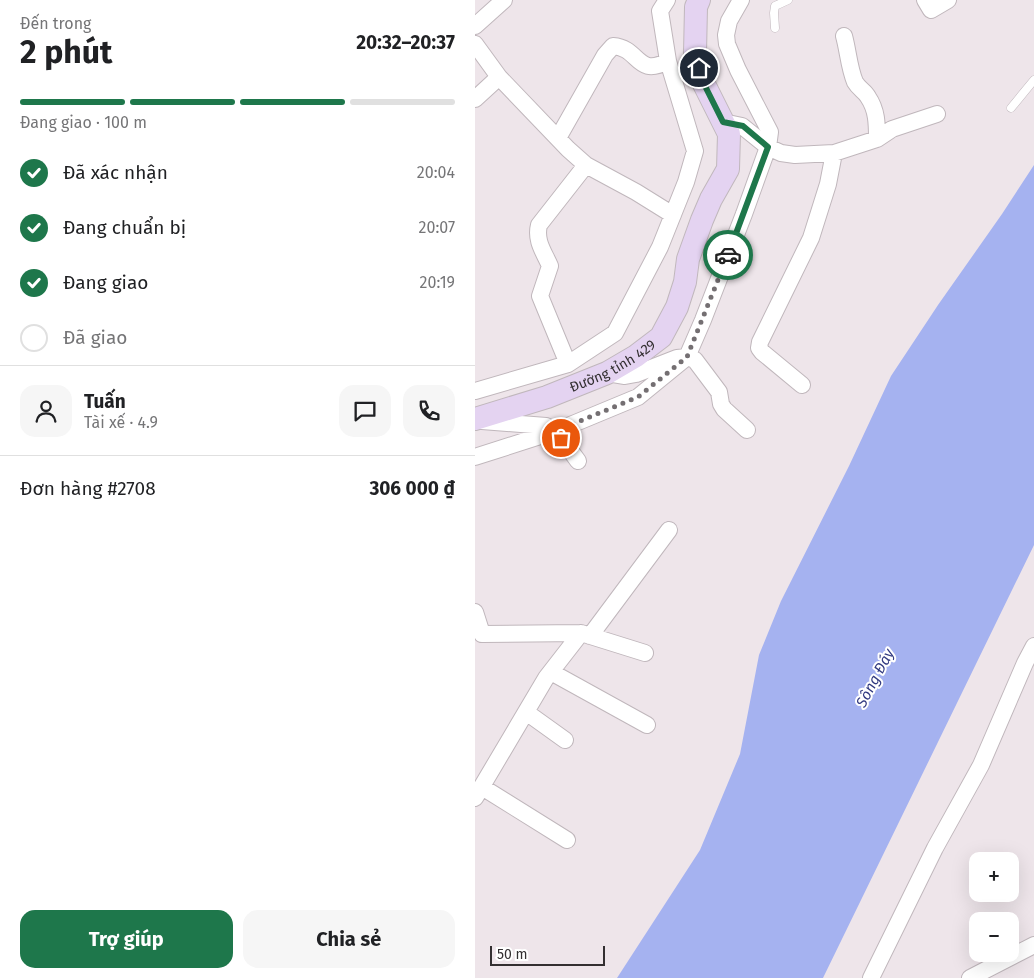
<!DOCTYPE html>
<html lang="vi">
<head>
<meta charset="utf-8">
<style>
	body { margin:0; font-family:"Fira Sans",sans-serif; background:#f6f6f6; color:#202124; height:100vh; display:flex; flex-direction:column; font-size:19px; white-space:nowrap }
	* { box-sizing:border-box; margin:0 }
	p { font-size:16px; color:#757577 }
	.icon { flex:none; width:28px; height:28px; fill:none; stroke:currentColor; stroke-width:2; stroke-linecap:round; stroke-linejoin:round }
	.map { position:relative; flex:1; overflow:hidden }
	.drawer { display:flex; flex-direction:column; background:#fff; width:475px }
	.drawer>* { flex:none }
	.fabs { position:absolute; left:494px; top:852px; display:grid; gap:10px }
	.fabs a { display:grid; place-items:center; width:50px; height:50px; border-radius:10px; background:#fff; box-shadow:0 5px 20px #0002; font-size:25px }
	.scale { position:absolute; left:15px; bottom:12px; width:115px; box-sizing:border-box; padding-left:5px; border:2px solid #332f31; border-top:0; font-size:14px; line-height:18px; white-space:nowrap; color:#332f31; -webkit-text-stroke:4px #fff; paint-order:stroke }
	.pin { position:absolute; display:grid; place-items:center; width:42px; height:42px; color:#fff; margin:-21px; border:2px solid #fff; border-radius:50%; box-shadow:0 1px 5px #0007 }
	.courier { position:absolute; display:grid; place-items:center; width:50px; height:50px; margin:-25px; border:4px solid #1e774b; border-radius:50%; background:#fff; color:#222; box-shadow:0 1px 6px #0007 }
	.summary em { font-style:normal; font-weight:700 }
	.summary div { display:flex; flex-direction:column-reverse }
	.summary { display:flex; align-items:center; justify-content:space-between; height:85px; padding:0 20px }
	h1 { font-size:32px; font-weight:700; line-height:38px }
	.bar { display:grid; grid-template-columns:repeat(4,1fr); gap:8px 5px; align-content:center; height:60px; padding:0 20px }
	.bar i { height:6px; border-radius:4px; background:#e0e0e0 }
	.bar .active { background:#1e774b }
	.bar p { grid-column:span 4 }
	.line { display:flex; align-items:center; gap:12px; padding:0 20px; border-top:1px solid #e0e0e0 }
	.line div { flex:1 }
	.round { display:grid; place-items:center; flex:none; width:52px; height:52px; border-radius:15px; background:#f6f6f6 }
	ol { padding:0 20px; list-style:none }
	li { display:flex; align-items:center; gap:15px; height:55px }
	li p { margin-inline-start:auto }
	li .icon { padding:5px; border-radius:50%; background:#1e774b; color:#fff; stroke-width:4 }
	li:last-child { color:#757577 }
	li i { width:28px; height:28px; border:2px solid #e0e0e0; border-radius:50% }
	.primary-button { display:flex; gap:10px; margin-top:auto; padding:10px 20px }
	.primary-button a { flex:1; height:58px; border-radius:15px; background:#1e774b; color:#fff; font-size:20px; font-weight:700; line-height:58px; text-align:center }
	.primary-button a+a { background:#f6f6f6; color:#202124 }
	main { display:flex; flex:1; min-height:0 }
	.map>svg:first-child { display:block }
	.water { fill:#a5b2f0 }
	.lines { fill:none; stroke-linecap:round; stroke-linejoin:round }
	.lane-casing { stroke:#c0b7bc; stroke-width:9 }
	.street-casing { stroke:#c0b7bc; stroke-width:18 }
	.secondary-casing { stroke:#c0b7bc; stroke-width:24 }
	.lane { stroke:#fff; stroke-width:8 }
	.street { stroke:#fff; stroke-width:16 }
	.secondary { stroke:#e4d3f1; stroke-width:22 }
	.done { stroke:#746f72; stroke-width:5; stroke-dasharray:0 9 }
	.route { stroke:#1e774b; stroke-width:6 }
	.labels { text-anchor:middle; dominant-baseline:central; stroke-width:4; stroke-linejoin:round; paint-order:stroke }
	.street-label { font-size:14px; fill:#332f31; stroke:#fff }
	.water-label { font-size:15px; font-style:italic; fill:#323a81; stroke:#fff }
</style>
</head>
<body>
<main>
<section class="drawer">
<div class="summary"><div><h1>2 phút</h1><p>Đến trong</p></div><em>20:32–20:37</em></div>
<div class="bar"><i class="active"></i><i class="active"></i><i class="active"></i><i></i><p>Đang giao · 100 m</p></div>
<ol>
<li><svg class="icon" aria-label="check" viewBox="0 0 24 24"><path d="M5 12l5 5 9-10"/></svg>Đã xác nhận<p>20:04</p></li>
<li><svg class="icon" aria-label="check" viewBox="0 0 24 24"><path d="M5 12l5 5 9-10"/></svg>Đang chuẩn bị<p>20:07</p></li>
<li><svg class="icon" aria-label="check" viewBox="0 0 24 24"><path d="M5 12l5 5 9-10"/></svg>Đang giao<p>20:19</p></li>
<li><i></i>Đã giao</li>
</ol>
<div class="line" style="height:90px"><a class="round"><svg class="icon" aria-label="person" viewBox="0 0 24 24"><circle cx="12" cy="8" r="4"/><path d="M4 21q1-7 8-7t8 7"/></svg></a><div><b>Tuấn</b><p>Tài xế · 4.9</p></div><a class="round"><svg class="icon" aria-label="chat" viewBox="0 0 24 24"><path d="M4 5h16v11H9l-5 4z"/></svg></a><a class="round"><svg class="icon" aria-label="phone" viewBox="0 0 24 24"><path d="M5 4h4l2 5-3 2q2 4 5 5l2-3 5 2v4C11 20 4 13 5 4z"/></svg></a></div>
<div class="line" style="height:65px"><div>Đơn hàng #2708</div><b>306 000 ₫</b></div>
<div class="primary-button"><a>Trợ giúp</a><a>Chia sẻ</a></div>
</section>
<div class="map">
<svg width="559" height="978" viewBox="0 0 559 978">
	<rect width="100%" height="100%" fill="#eee5ea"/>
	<path class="water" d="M559,165V545L348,978H142L225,850L265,754L284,655L306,601L374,466L416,376L463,305L527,214Z"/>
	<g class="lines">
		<defs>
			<path id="lane" d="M300,28L299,13L300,6L313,0
				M536,108L559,80"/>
			<path id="street" d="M450,0L456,10L473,0
				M0,26L29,0
				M369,36C373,50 374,68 380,82C384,89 390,91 393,97C402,110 402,124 402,139
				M0,44L24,77L0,99
				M24,77L93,149L111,165L161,192L198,215
				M248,122L267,126L293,147L306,153L320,155L359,153L402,139L417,129L462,114
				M83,138L130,55L138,46C165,48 161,78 193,61
				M93,364L65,296L75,266C69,252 60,241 64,225L111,165
				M132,373L150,376L161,374L202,358L212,357L220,360L244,392L246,404L249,409L272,430
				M327,385L287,352L284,348L285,342L336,238L353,184L359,153
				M0,391L93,364L140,333L185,247L211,182L220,151L193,61L185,11L192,0
				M7,421L71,426L81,431L103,461
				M0,457L81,431L163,397L212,357L228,320L269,214L293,147L295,132L263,70L252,44L251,35L254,21L266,0
				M0,612L7,634L106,633L170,653
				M115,636L194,530
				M76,672L172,725
				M51,712L90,740
				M7,787L92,840
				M0,798L71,678L106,633
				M396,978L460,848L506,765L550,663L559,646
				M495,978L559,945"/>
			<g id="secondary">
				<path id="s1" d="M0,419L72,397L132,373L161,356L186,337L202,307L210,282L213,259L227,220L236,199L253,169L254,134L228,82L220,53L221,7L224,0"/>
			</g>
		</defs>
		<use href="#lane" class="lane-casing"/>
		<use href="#street" class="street-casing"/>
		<use href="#secondary" class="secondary-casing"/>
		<use href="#lane" class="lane"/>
		<use href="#street" class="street"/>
		<use href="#secondary" class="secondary"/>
	</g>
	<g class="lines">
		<path class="done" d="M86,438L81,431L163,397L212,357L253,255"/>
		<path class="route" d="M224,68L228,82L248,122L268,126L293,147L253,255"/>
	</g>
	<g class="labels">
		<g class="street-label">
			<text stroke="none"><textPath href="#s1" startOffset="148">Đường tỉnh 429</textPath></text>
		</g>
		<g class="water-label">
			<text transform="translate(400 678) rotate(-62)">Sông Đáy</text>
		</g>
	</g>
</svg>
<div class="fabs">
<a>+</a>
<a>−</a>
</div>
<div class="scale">50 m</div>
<div class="pin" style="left:86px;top:438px;background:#ea580c"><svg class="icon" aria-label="bag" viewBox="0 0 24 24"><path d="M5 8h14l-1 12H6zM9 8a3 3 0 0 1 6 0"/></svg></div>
<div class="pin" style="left:224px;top:68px;background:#1f2937"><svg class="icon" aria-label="home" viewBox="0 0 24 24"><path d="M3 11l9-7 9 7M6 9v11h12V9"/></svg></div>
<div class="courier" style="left:253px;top:255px"><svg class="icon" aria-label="car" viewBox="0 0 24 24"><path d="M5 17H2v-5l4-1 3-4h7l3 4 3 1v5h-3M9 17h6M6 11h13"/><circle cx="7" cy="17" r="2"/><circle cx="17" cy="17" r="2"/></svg></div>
</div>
</main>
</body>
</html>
